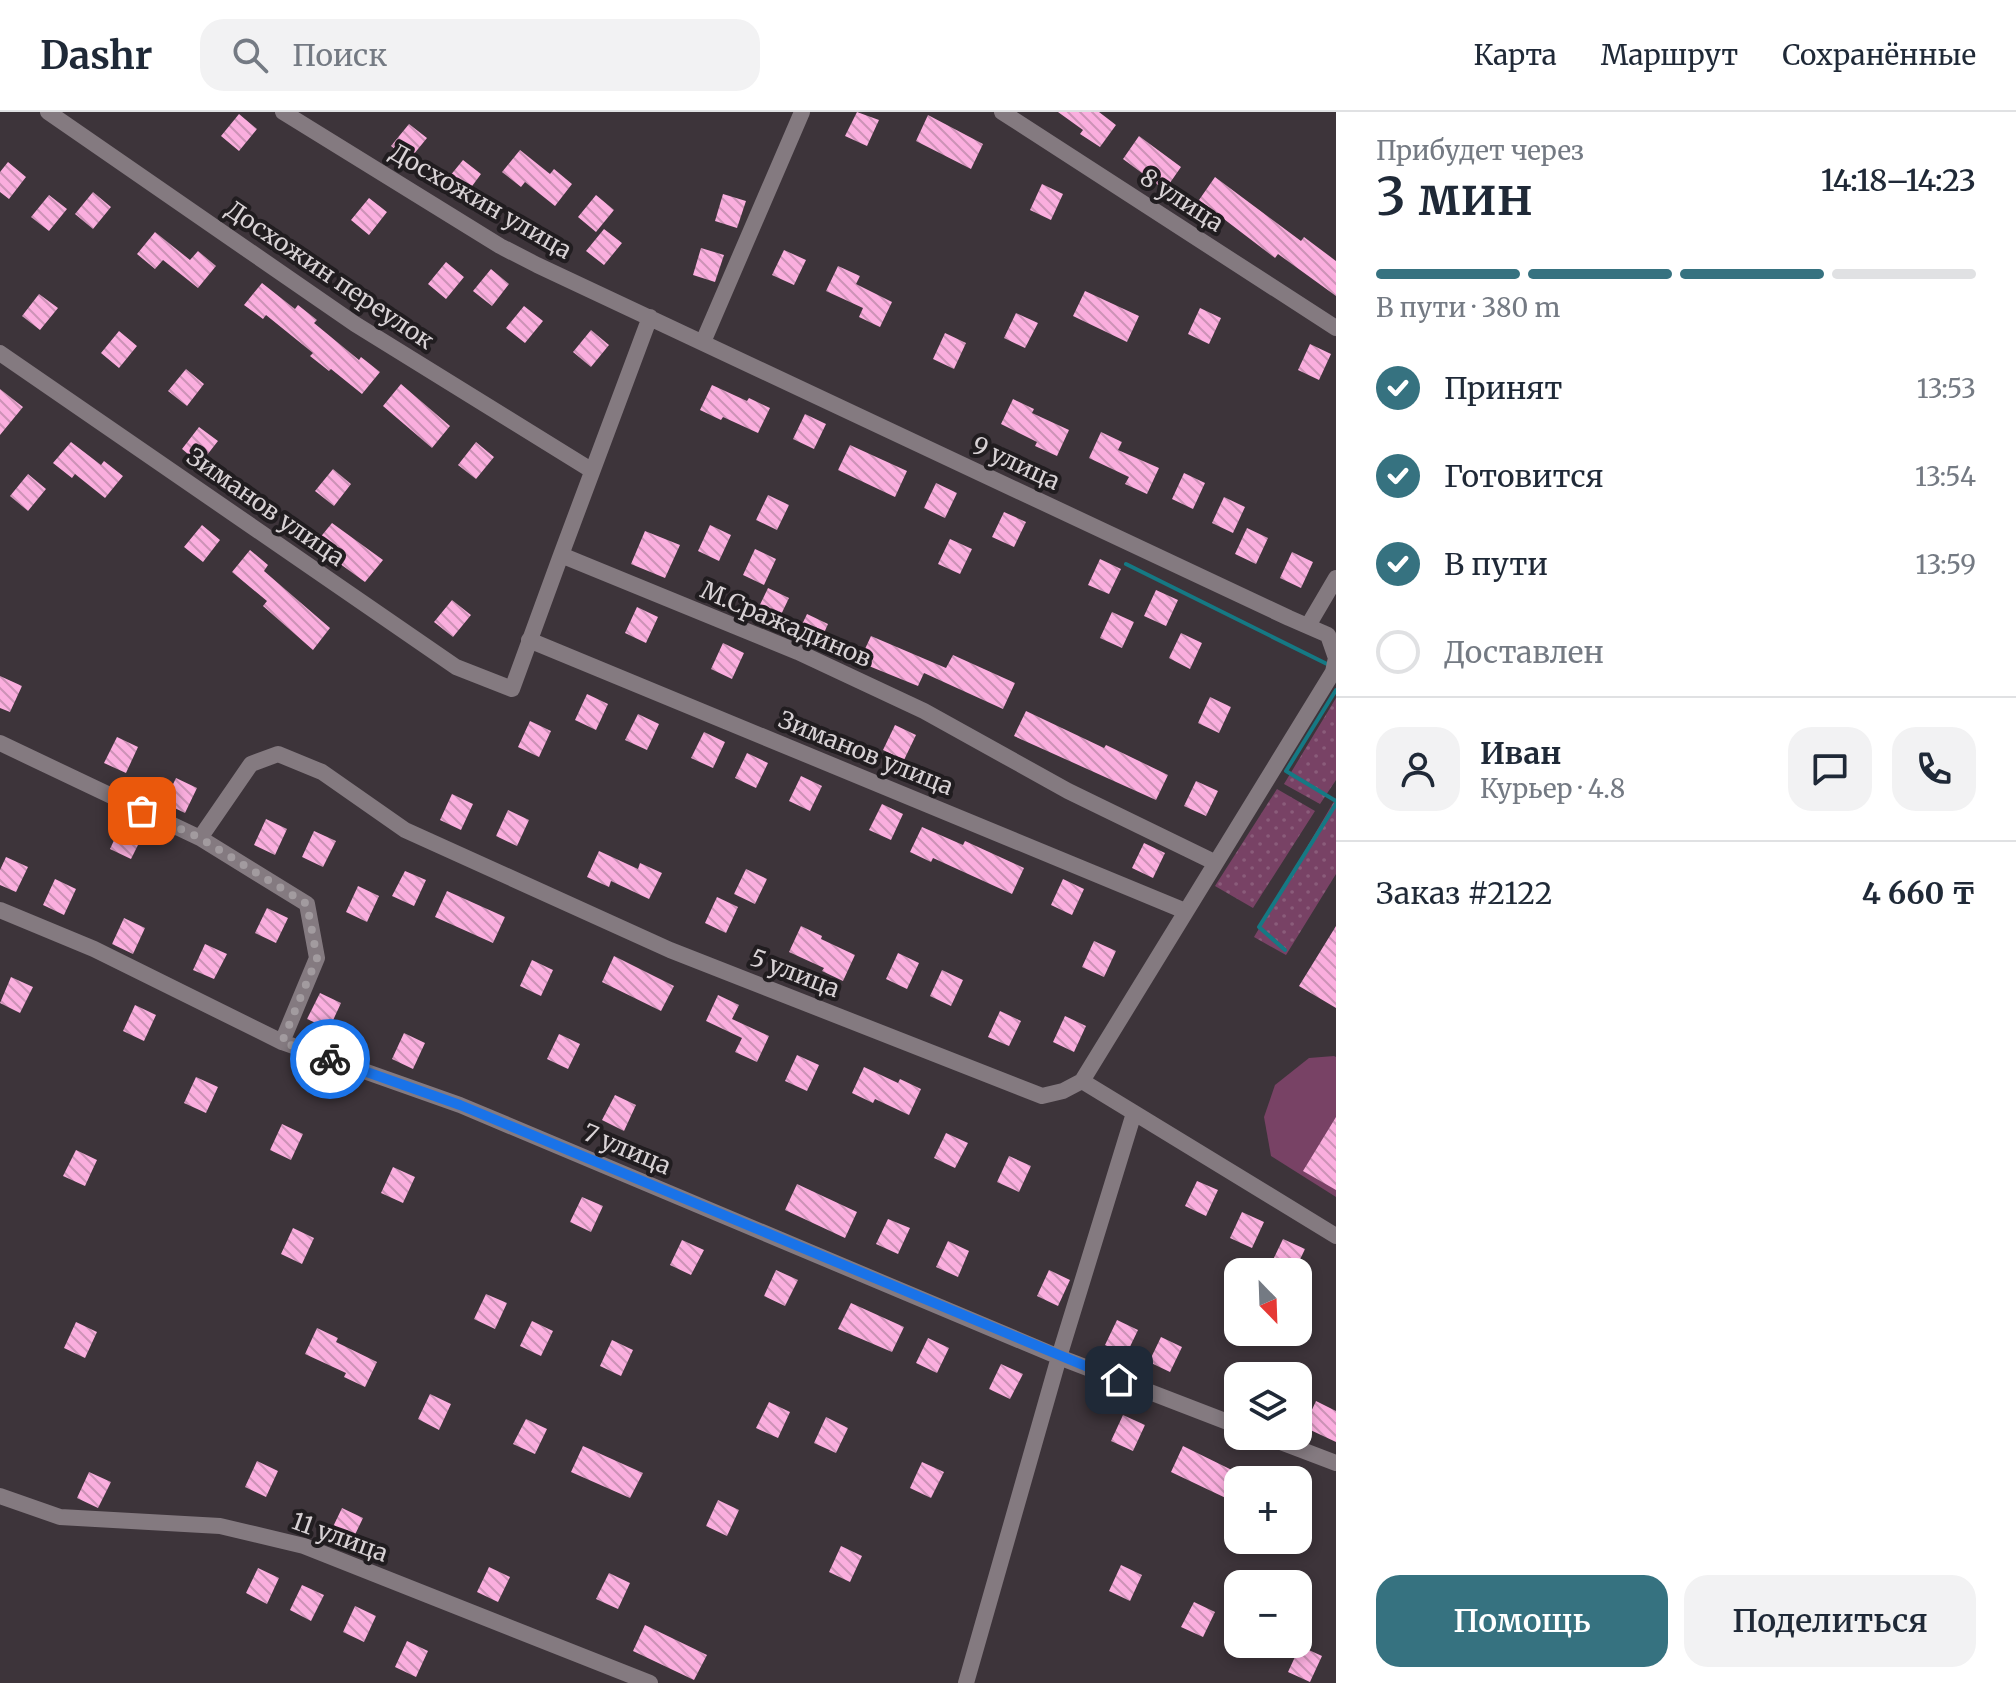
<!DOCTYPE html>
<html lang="ru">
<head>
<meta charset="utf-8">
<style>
	body { margin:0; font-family:Merriweather,serif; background:#f2f2f3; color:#1f2937; height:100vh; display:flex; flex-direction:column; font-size:30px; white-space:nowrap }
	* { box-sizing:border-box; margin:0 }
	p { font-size:26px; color:#747a83 }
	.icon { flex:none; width:44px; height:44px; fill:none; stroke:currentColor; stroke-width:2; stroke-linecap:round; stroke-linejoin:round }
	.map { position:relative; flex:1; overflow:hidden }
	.details { display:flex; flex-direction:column; background:#fff; width:680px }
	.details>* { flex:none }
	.needle { width:52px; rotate:157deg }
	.tools { position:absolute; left:1224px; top:1146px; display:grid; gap:16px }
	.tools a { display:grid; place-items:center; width:88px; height:88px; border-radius:16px; background:#fff; box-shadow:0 4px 12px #0003; font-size:40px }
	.pin { position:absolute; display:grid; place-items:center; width:68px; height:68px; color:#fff; margin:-34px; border-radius:16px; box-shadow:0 4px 12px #0006 }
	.courier { position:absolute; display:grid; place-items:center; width:80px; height:80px; margin:-40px; border:6px solid #1a73e8; border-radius:50%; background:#fff; color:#222; box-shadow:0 2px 10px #0007 }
	.headline em { font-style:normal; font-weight:600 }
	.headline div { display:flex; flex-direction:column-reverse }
	.headline { display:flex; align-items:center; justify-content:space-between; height:136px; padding:0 40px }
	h1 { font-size:52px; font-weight:600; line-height:60px }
	.bar { display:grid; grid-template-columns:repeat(4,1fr); gap:12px 8px; align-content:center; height:96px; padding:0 40px }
	.bar i { height:10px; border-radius:6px; background:#e0e1e3 }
	.bar .on { background:#367280 }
	.bar p { grid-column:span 4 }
	.line { display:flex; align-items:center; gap:20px; padding:0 40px; border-top:2px solid #e0e1e3 }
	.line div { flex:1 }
	.round { display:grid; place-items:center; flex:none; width:84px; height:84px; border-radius:24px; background:#f2f2f3 }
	ol { padding:0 40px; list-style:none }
	li { display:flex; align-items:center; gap:24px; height:88px }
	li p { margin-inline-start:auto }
	li .icon { padding:8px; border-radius:50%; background:#367280; color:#fff; stroke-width:4 }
	li:last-child { color:#747a83 }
	li i { width:44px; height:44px; border:4px solid #e0e1e3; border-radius:50% }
	.button { display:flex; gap:16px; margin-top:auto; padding:16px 40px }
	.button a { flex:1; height:92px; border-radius:24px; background:#367280; color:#fff; font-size:32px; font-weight:600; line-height:92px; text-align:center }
	.button a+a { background:#f2f2f3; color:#1f2937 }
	header { display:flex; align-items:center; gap:48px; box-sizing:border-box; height:112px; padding:0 40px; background:#fff; border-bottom:2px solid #e0e1e3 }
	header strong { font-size:38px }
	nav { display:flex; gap:44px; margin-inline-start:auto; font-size:28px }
	.search { width:560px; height:72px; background:#f2f2f3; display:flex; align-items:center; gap:20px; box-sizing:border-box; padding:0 28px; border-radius:24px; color:#747a83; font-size:30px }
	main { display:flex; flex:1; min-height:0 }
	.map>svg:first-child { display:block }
	.grass { fill:url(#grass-dots) }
	.green { fill:#784265 }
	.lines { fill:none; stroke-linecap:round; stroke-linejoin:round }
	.stream { stroke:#157984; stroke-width:4 }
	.building { fill:url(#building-back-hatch) }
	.minor { stroke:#847a80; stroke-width:16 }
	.done { stroke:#a29b9f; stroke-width:8; stroke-dasharray:0 14.4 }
	.route { stroke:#1a73e8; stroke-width:10 }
	.labels { text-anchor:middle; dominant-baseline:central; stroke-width:8; stroke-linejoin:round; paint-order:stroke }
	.street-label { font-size:24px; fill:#d8d2d5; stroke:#211d20 }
</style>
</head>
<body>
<header>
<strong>Dashr</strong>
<div class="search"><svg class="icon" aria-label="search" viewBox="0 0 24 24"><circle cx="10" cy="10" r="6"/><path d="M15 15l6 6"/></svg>Поиск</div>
<nav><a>Карта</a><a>Маршрут</a><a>Сохранённые</a></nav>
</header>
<main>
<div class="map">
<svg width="1336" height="1571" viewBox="0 0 1336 1571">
	<defs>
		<pattern id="grass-dots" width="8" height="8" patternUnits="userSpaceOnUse" patternTransform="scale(2)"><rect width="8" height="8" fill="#784265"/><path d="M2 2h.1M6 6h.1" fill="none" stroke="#8a5c7a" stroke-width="1.8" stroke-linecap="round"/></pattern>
		<pattern id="building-back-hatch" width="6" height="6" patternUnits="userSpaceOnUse" patternTransform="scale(2)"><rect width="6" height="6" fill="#faaede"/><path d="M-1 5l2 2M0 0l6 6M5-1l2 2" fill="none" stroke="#cc92b6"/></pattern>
	</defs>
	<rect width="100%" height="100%" fill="#3d343a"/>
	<path class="grass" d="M1336,586V668L1320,692L1284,672Z
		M1277,677L1315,699L1253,796L1215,774Z
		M1336,686V762L1286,843L1254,825Z"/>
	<path class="green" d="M1334,944L1336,945V1085L1271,1044L1264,1005L1275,973L1309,946Z"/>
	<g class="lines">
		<path class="stream" d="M1126,452L1327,552
			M1336,578L1286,659L1336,689
			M1285,838L1259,815L1336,692"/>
	</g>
	<path class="building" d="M857,0L879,8L867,34L845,24Z
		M1058,0H1099L1116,13L1100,35L1080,22L1083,18Z
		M239,2L257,17L239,39L221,24Z
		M928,3L983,32L971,57L916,29Z
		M409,12L427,26L409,48L391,34Z
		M1139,24L1181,55L1165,78L1123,47Z
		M520,38L550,62L554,57L572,72L555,94L525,70L521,75L502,60Z
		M463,48L481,62L464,85L445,70Z
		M8,50L26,65L9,87L0,80V60Z
		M1215,65L1301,129L1304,125L1336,149V184L1278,142L1275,146L1199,88Z
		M1042,72L1063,82L1051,108L1030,98Z
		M93,80L111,95L93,117L75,102Z
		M723,82L746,89L737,116L715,109Z
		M49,83L67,97L49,119L31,105Z
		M596,83L614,98L596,120L578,105Z
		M369,86L387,100L369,123L351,108Z
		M604,117L622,131L604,153L586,139Z
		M155,120L190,148L198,139L216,154L198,176L163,148L155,157L137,142Z
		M701,136L724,143L715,170L693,163Z
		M784,138L806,148L794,173L772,163Z
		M446,150L464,165L446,187L428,172Z
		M838,154L860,164L856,172L892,190L880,215L859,205L863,196L826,179Z
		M491,157L509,172L492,194L473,179Z
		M262,171L295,197L298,193L317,208L314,211L359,248L361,245L380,260L362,282L331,257L329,259L310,244L313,241L266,203L263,207L244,193Z
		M1085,179L1139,204L1127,230L1073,204Z
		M39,182L58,196L40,218L22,204Z
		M524,194L543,209L525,231L506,216Z
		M1200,196L1221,206L1209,232L1188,222Z
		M1016,201L1038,211L1025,236L1004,226Z
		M591,218L609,233L591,255L573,240Z
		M119,219L137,234L119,256L101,241Z
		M945,221L966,231L954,257L933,247Z
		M1310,232L1331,242L1319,268L1298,258Z
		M186,257L204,272L187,294L168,279Z
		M401,272L450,314L432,336L383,294Z
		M712,273L747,289L749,286L770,296L758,321L723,305L721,308L700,298Z
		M0,277L23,295L0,323Z
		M1013,287L1034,297L1032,301L1069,318L1057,344L1035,334L1037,330L1001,312Z
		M805,302L826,312L814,337L793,327Z
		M199,315L218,329L200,352L182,337Z
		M1101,320L1122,330L1118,338L1159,356L1147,382L1125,372L1129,365L1089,346Z
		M71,330L101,353L104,349L123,364L105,386L75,362L72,366L53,351Z
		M476,330L494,345L476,367L458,353Z
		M850,333L907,359L895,385L838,358Z
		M333,357L351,372L334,394L315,379Z
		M1184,361L1205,371L1193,397L1172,387Z
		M28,362L46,377L28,399L10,384Z
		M936,371L957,381L945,406L924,396Z
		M768,383L789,393L777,418L756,408Z
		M1224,385L1245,395L1233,421L1212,411Z
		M1004,400L1026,410L1014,435L992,425Z
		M332,411L383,448L365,470L314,433Z
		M202,413L220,428L203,450L184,435Z
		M710,413L731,423L719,449L698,439Z
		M1247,416L1268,426L1256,452L1235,442Z
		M645,419L680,433L665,466L631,452Z
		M950,427L972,437L960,462L938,452Z
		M755,437L776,447L764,473L743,463Z
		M250,438L268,453L264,459L330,516L313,538L263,494L267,489L232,460Z
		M1292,440L1313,450L1301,476L1280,466Z
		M1100,447L1121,457L1109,482L1088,473Z
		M768,476L789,486L777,511L756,501Z
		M1156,478L1178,488L1166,514L1144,504Z
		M452,488L471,503L453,525L434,510Z
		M637,495L658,505L646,531L625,521Z
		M1112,500L1134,510L1122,536L1100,526Z
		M807,502L828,512L817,537L795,527Z
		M1181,521L1202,531L1190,557L1169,546Z
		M871,524L946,556L953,543L1015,571L1003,597L924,561L918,574L859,550Z
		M723,531L744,541L732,567L711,557Z
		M0,564L22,574L10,600L0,596Z
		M587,582L608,592L596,618L575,608Z
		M1210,585L1231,595L1219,621L1198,611Z
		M1026,599L1104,636L1106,633L1168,663L1156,688L1014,624Z
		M638,602L659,612L647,638L625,628Z
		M530,609L551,619L539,645L518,635Z
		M895,613L916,623L904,648L883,638Z
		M704,620L725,630L713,656L691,646Z
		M117,625L138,635L126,661L104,651Z
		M747,641L768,651L756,676L735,666Z
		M801,664L822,674L810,699L789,689Z
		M176,666L197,676L185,701L164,691Z
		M1196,669L1218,679L1206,704L1184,694Z
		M452,682L473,692L461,718L440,708Z
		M882,692L903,702L891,728L869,718Z
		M508,698L529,708L517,734L496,724Z
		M266,707L287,717L275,743L254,733Z
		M122,711L144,721L131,747L110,737Z
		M922,715L963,733L965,729L1024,756L1012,782L933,746L931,750L910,740Z
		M314,719L336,729L323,755L302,745Z
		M1144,731L1165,741L1153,766L1132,756Z
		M599,739L638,757L640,751L662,761L649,787L611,769L609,775L587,765Z
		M6,745L28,755L16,780L0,773V758Z
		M746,757L767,767L755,792L734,782Z
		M405,759L426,768L414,794L392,784Z
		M55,767L76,777L64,803L43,793Z
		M1063,767L1084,777L1072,803L1051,793Z
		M358,774L379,784L367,810L346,800Z
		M447,779L505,805L493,831L435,805Z
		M717,785L738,795L726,821L705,811Z
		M267,796L288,806L276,831L255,821Z
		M124,806L145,816L133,842L112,832Z
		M801,814L822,824L821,827L855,843L843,869L822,859L824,856L789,840Z
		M1336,814V896L1299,874Z
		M1094,829L1116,839L1104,865L1082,855Z
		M205,832L227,842L214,867L193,858Z
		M898,841L919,851L907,877L886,867Z
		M614,844L674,874L661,899L602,870Z
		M532,848L553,858L541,884L520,874Z
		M942,858L963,868L951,894L930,884Z
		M11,865L33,875L20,901L0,891Z
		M320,881L341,891L329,917L307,907Z
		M718,883L739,893L732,907L769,924L757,950L735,940L742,926L706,909Z
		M135,893L156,903L144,929L123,919Z
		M1000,899L1021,909L1009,934L988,925Z
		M1065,904L1086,914L1074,940L1053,930Z
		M404,921L425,931L413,957L392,947Z
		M559,922L580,932L568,957L547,947Z
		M797,943L819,953L807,979L785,969Z
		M864,955L898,971L900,967L921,977L909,1003L875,987L873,991L852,981Z
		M196,965L218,975L206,1001L184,991Z
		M615,983L636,993L624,1019L602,1008Z
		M1336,1005V1078L1303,1059Z
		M282,1012L303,1022L291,1048L270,1038Z
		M946,1021L968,1031L955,1056L934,1046Z
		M76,1038L97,1048L85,1074L63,1064Z
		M1009,1044L1031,1054L1019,1080L997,1070Z
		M393,1055L415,1065L403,1091L381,1081Z
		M1197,1069L1218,1078L1206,1104L1185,1094Z
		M797,1072L857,1100L845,1126L785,1098Z
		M582,1085L603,1094L591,1120L570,1110Z
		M1242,1100L1264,1110L1252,1136L1230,1126Z
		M888,1107L910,1116L898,1142L876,1132Z
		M293,1116L314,1126L302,1152L281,1142Z
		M1283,1127L1305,1137L1294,1160H1287L1271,1152Z
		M682,1128L704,1138L691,1163L670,1153Z
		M948,1129L969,1139L958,1165L936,1155Z
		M776,1158L798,1168L785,1194L764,1184Z
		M1049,1158L1070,1168L1058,1194L1037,1184Z
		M486,1182L507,1191L495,1217L474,1207Z
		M851,1191L904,1215L892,1240L838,1217Z
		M1117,1208L1138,1218L1126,1243L1105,1233Z
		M532,1209L553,1219L541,1244L520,1234Z
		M76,1210L97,1220L85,1246L64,1236Z
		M317,1216L338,1226L336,1230L377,1250L365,1275L344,1265L346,1261L305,1242Z
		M1161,1225L1182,1235L1170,1260L1149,1250Z
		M928,1226L949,1236L937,1261L916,1251Z
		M612,1228L633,1238L621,1264L600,1254Z
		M1001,1252L1023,1262L1010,1287L989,1277Z
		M430,1282L451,1292L439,1318L418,1307Z
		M1316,1289L1336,1299V1330L1304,1315Z
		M769,1290L790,1300L778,1326L756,1316Z
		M1123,1303L1145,1313L1133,1339L1111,1329Z
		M826,1305L848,1316L836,1341L814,1331Z
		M526,1307L547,1317L535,1342L513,1332Z
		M583,1334L643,1361L630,1386L571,1360Z
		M1183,1334L1242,1363L1230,1388L1171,1360Z
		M257,1349L278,1359L266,1385L245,1375Z
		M922,1350L944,1360L931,1386L910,1376Z
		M89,1360L111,1370L98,1396L77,1386Z
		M718,1388L739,1398L727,1424L706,1414Z
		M342,1396L363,1406L351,1431L330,1421Z
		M841,1434L862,1444L850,1470L829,1460Z
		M1121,1453L1142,1463L1130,1489L1109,1479Z
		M489,1455L510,1465L498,1490L477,1480Z
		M258,1456L279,1466L267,1492L246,1481Z
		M609,1461L630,1471L618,1497L596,1487Z
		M302,1473L324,1483L311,1509L290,1498Z
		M1194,1490L1215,1500L1203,1525L1181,1515Z
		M355,1494L376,1504L364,1530L343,1520Z
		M645,1513L707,1543L694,1568L633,1539Z
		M407,1529L428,1539L416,1565L395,1555Z
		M1300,1534L1322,1544L1310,1570L1288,1560Z"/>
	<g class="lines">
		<path class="minor" d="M48,0L355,212L591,358
			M1002,0L1336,216
			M650,205L561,443L798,540L924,599L1068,679L1214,750
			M703,230L802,0
			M0,241L456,555L512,577L561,443
			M1309,512L1336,466
			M529,528L1185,799
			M0,631L200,726L307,792L317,846L282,930
			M200,726L251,652L278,642L322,660L405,718L670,838L1042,984L1063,979L1082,969L1333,560L1336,546L1328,523L1289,506L537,153L500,134L283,0
			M0,798L94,837L282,930L460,993L1059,1245L1238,1314
			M1082,969L1336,1124
			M1265,1324L1336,1351
			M0,1384L60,1405L220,1414L304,1434L650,1571
			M966,1571L1059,1245L1134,1001"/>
	</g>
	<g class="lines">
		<path class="done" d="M142,699L200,726L307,792L317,846L282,930L330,947"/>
		<path class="route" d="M330,947L460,993L1119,1268"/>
	</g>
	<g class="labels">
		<g class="street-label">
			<text transform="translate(1182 88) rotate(33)">8 улица</text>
			<text transform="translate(481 89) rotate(30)">Досхожин улица</text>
			<text transform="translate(330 163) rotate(34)">Досхожин переулок</text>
			<text transform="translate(1016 351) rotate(25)">9 улица</text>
			<text transform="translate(266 395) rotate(35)">Зиманов улица</text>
			<text transform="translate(786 512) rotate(23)">М.Сражадинов</text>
			<text transform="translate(866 641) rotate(22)">Зиманов улица</text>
			<text transform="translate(795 861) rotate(21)">5 улица</text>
			<text transform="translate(627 1037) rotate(23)">7 улица</text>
			<text transform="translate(340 1425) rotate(20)">11 улица</text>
		</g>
	</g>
</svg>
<div class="tools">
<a><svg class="needle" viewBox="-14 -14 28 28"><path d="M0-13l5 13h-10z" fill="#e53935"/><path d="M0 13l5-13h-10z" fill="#747a83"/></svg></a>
<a><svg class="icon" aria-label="layers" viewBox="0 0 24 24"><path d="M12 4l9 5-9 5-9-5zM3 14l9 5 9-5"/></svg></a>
<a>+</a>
<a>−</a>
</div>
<div class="pin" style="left:142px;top:699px;background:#ea580c"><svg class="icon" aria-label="bag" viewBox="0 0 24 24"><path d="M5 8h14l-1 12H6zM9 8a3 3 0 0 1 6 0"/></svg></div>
<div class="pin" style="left:1119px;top:1268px;background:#1f2937"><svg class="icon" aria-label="home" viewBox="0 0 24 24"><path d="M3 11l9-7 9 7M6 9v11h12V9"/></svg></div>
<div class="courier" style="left:330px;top:947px"><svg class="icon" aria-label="bike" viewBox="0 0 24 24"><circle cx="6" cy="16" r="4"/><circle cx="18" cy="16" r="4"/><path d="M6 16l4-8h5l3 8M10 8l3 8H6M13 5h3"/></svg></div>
</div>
<section class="details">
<div class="headline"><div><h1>3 мин</h1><p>Прибудет через</p></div><em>14:18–14:23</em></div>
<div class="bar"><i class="on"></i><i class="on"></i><i class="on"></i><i></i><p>В пути · 380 m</p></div>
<ol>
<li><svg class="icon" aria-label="check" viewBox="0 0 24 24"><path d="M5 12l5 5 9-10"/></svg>Принят<p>13:53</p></li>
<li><svg class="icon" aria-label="check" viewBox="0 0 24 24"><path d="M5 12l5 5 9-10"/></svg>Готовится<p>13:54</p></li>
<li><svg class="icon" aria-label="check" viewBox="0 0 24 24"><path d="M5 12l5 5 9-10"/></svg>В пути<p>13:59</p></li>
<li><i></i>Доставлен</li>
</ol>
<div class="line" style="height:144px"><a class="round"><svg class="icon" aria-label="person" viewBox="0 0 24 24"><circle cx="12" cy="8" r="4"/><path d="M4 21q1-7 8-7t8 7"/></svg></a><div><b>Иван</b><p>Курьер · 4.8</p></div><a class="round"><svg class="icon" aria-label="chat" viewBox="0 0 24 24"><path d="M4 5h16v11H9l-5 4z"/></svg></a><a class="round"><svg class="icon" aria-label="phone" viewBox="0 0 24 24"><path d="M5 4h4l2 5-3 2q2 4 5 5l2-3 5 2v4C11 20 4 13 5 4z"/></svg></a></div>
<div class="line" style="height:104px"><div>Заказ #2122</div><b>4 660 ₸</b></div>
<div class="button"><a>Помощь</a><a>Поделиться</a></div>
</section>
</main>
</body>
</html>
